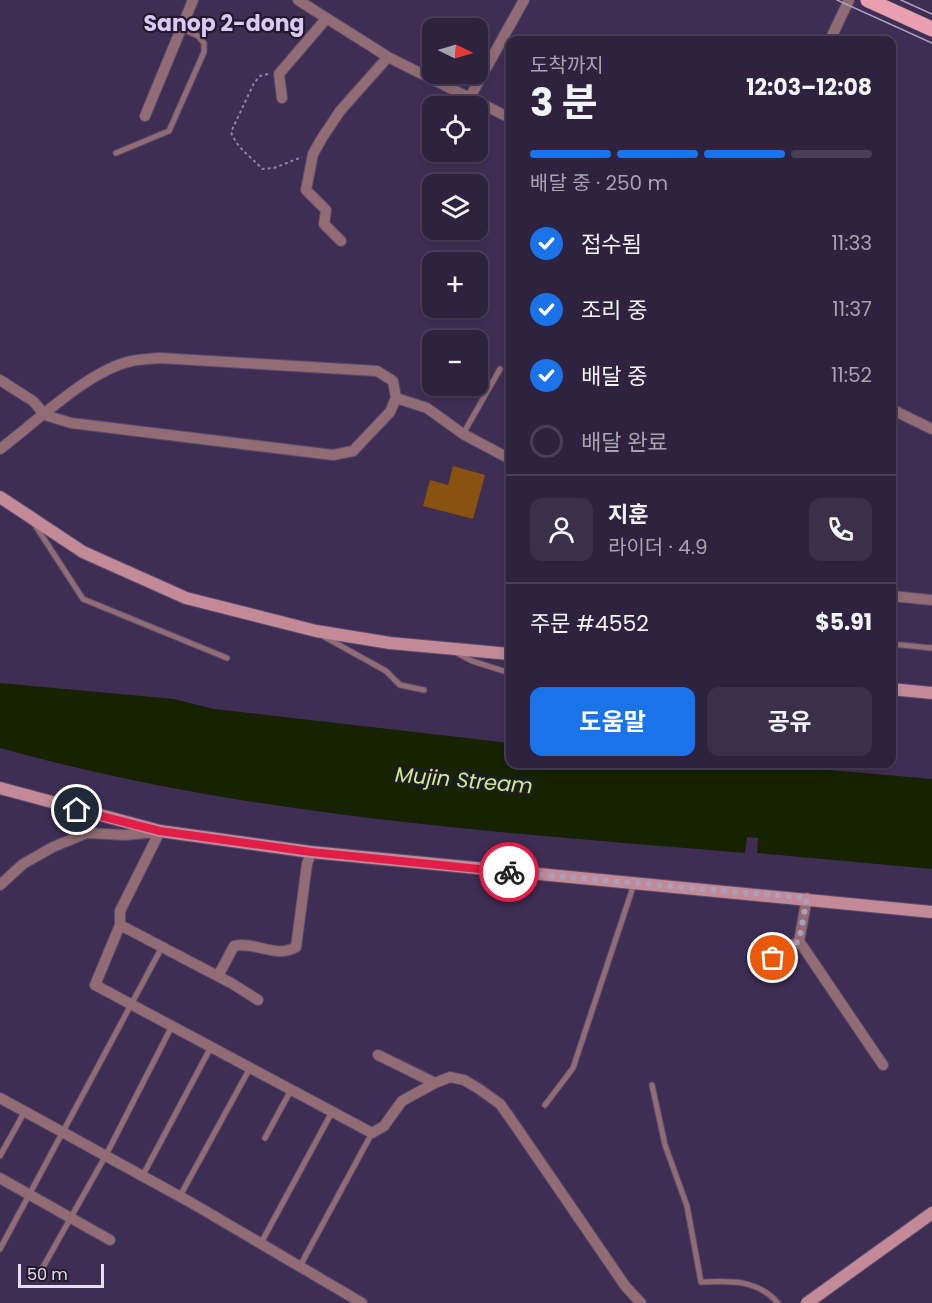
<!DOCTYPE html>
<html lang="ko">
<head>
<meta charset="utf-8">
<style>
	body { margin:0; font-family:Poppins,"Noto Sans KR",sans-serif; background:#3b2f4a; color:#f1f3f6; height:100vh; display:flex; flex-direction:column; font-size:22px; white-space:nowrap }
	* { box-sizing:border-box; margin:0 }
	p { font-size:20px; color:#a7a4b0 }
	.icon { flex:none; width:33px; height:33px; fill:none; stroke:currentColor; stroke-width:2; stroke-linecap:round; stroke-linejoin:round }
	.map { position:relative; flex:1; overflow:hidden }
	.sheet { position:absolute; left:506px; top:36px; width:390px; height:732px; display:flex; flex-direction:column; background:#2f223f; border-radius:12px; box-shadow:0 3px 9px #0003,0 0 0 2px #4a3f59 }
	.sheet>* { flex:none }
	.needle { width:39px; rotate:95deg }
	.tools { position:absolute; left:422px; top:18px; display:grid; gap:12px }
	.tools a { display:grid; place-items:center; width:66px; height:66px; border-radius:12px; background:#2f223f; box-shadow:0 3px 9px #0003,0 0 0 2px #4a3f59; font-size:30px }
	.scale { position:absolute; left:18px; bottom:15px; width:86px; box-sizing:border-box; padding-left:6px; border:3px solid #e6dcf4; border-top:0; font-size:16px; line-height:21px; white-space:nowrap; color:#e6dcf4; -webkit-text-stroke:4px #221b2c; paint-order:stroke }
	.pin { position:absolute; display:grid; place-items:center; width:51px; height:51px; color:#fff; margin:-26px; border:3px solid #fff; border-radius:50%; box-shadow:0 2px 6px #0007 }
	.courier { position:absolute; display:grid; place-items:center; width:60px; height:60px; margin:-30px; border:4px solid #e11d48; border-radius:50%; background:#fff; color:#222; box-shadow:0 2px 8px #0007 }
	.summary em { font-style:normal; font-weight:700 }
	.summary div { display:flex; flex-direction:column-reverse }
	.summary { display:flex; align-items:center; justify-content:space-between; height:102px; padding:0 24px }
	h1 { font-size:39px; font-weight:700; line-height:45px }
	.bar { display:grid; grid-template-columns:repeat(4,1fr); gap:9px 6px; align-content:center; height:72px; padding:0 24px }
	.bar i { height:8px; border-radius:4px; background:#4a3f59 }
	.bar .selected { background:#1a73e8 }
	.bar p { grid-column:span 4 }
	.line { display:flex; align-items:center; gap:15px; padding:0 24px; border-top:2px solid #4a3f59 }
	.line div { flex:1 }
	.round { display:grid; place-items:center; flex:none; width:63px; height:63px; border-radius:12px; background:#3b2f4a }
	ol { padding:0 24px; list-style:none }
	li { display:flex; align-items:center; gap:18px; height:66px }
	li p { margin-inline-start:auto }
	li .icon { padding:6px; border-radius:50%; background:#1a73e8; color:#fff; stroke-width:4 }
	li:last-child { color:#a7a4b0 }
	li i { width:33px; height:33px; border:3px solid #4a3f59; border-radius:50% }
	.cta { display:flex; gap:12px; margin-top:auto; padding:12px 24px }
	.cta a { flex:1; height:69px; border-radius:12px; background:#1a73e8; color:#fff; font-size:24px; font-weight:700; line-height:69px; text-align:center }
	.cta a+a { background:#3b2f4a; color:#f1f3f6 }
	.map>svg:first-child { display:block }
	.green { fill:#895210 }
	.water { fill:#172200 }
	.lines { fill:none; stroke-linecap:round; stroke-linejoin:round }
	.lane-casing { stroke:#5a4a6e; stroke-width:7 }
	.street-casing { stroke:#5a4a6e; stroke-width:12 }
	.secondary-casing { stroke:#5a4a6e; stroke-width:14 }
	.primary-casing { stroke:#5a4a6e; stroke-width:16 }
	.path { stroke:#9184a3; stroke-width:2; stroke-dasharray:3 3; stroke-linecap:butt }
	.lane { stroke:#916c74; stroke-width:5 }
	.street { stroke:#916c74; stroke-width:10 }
	.secondary { stroke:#c28996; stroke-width:12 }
	.primary { stroke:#e89fb0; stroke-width:15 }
	.tram { stroke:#aea2be; stroke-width:1.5 }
	.done { stroke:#ac9fbc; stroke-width:6; stroke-dasharray:0 10.8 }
	.route { stroke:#e11d48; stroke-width:8 }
	.labels { text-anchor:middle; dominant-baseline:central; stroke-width:4.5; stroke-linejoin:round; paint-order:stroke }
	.water-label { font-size:21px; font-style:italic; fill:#cbed86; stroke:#221b2c }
	.quarter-label { font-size:22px; font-weight:bold; fill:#dcc8f8; stroke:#221b2c }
</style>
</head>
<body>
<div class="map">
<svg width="932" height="1303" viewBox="0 0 932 1303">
	<rect width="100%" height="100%" fill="#3f2e54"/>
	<path class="green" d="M453,466L485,475L473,519L423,506L430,480L448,485Z"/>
	<path class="water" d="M0,683L174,699L214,709L510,743V764H759L932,779V869L757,853L758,838L747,837L745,853C495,832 243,816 0,748Z"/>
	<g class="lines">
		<defs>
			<path id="lane" d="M116,153L169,131L204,52V43L198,36L181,28
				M463,434L500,369
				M35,525L83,599L227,658
				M323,636L386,671L400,685L424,690
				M891,644L932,648
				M457,653L472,661L510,673
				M652,1085L665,1145L687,1206L701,1282C730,1281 757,1279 778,1303
				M545,1105L573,1068L634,884
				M265,1138L291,1090
				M0,1156L25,1111
				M143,1175L211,1047
				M180,1196L250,1068
				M261,1243L332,1112
				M0,1249L162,947
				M300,1266L372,1133
				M38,1276L106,1155L172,1026"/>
			<path id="street" d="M298,0L388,57L510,118
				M830,40L849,0
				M470,97L524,0
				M282,98L279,74L326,19
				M145,116L193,0
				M341,241L324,224L326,210L306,190L313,154L322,138L340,111L388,57
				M0,380L33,401L45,415L71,423L333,455L353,451L390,412L396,398L427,408L463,434L510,459
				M891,409L932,429
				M0,449C35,423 90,369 132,361C141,359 151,359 160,358L377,371L393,381L396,398
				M891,596L932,600
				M160,831L120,911V925L95,985L372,1133L384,1126L402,1101L435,1083L450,1077L464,1080L479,1089L500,1104L508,1115L626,1287L641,1303
				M0,885L23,864L53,847L87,833L125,835L156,832
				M807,898L799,941L883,1065
				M120,925L231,983L258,1000
				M773,958L799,941
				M218,976L234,946C256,941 275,959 296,947L307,864L311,852
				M378,1055L435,1083
				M0,1098L190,1202L362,1303
				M0,1178L110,1240"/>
			<path id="secondary" d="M0,497L83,552L186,598L316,631L390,643L510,654
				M891,689L932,693
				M0,788L160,831L311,852L932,912
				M807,1303L932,1213"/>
			<path id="primary" d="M868,0L932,29"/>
		</defs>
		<use href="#lane" class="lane-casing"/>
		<use href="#street" class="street-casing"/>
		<use href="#secondary" class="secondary-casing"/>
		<use href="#primary" class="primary-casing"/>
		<path class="path" d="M268,74L260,76L254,83L231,132C238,150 250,155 262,169L274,168L302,157"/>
		<use href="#lane" class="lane"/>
		<use href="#street" class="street"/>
		<use href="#secondary" class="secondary"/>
		<use href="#primary" class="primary"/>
		<path class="tram" d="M837,0L932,43
			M901,0L932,14"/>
	</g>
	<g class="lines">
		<path class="done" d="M509,872L807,898L799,941L773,958"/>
		<path class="route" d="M77,810L160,831L311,852L509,872"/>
	</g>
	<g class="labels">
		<g class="water-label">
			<text transform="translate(464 780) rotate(5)">Mujin Stream</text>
		</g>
		<g class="quarter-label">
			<text x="224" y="23">Sanop 2-dong</text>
		</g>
	</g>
</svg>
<div class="tools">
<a><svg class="needle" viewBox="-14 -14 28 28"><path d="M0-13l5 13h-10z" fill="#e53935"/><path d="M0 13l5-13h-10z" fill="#a7a4b0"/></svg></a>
<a><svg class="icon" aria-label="locate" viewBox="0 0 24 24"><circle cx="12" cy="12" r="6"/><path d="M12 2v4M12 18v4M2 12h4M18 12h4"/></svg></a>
<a><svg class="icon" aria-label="layers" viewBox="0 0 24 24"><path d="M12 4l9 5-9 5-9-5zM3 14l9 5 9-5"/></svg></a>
<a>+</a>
<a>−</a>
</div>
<div class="scale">50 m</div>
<div class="pin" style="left:773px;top:958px;background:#ea580c"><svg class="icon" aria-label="bag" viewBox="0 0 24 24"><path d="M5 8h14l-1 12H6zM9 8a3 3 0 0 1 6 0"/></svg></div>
<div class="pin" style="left:77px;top:810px;background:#1f2937"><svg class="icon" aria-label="home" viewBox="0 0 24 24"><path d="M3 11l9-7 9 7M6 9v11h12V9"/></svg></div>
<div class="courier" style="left:509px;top:872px"><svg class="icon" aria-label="bike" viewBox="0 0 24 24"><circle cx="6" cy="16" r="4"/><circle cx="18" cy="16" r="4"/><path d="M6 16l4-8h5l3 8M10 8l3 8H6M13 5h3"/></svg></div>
<section class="sheet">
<div class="summary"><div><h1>3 분</h1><p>도착까지</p></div><em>12:03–12:08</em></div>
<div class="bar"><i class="selected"></i><i class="selected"></i><i class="selected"></i><i></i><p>배달 중 · 250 m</p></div>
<ol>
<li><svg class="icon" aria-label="check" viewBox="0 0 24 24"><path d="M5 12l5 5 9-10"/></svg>접수됨<p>11:33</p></li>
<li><svg class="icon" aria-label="check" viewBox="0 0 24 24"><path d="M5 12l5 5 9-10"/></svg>조리 중<p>11:37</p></li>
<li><svg class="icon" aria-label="check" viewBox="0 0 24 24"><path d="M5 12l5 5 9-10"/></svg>배달 중<p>11:52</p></li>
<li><i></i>배달 완료</li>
</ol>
<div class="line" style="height:108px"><a class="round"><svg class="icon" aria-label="person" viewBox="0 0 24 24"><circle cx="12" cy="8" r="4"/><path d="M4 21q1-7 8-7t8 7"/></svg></a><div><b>지훈</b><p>라이더 · 4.9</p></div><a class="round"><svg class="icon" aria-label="phone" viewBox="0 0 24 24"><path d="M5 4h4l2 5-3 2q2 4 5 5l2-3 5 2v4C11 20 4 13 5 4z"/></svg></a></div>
<div class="line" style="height:78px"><div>주문 #4552</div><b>$5.91</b></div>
<div class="cta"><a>도움말</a><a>공유</a></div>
</section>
</div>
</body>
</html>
